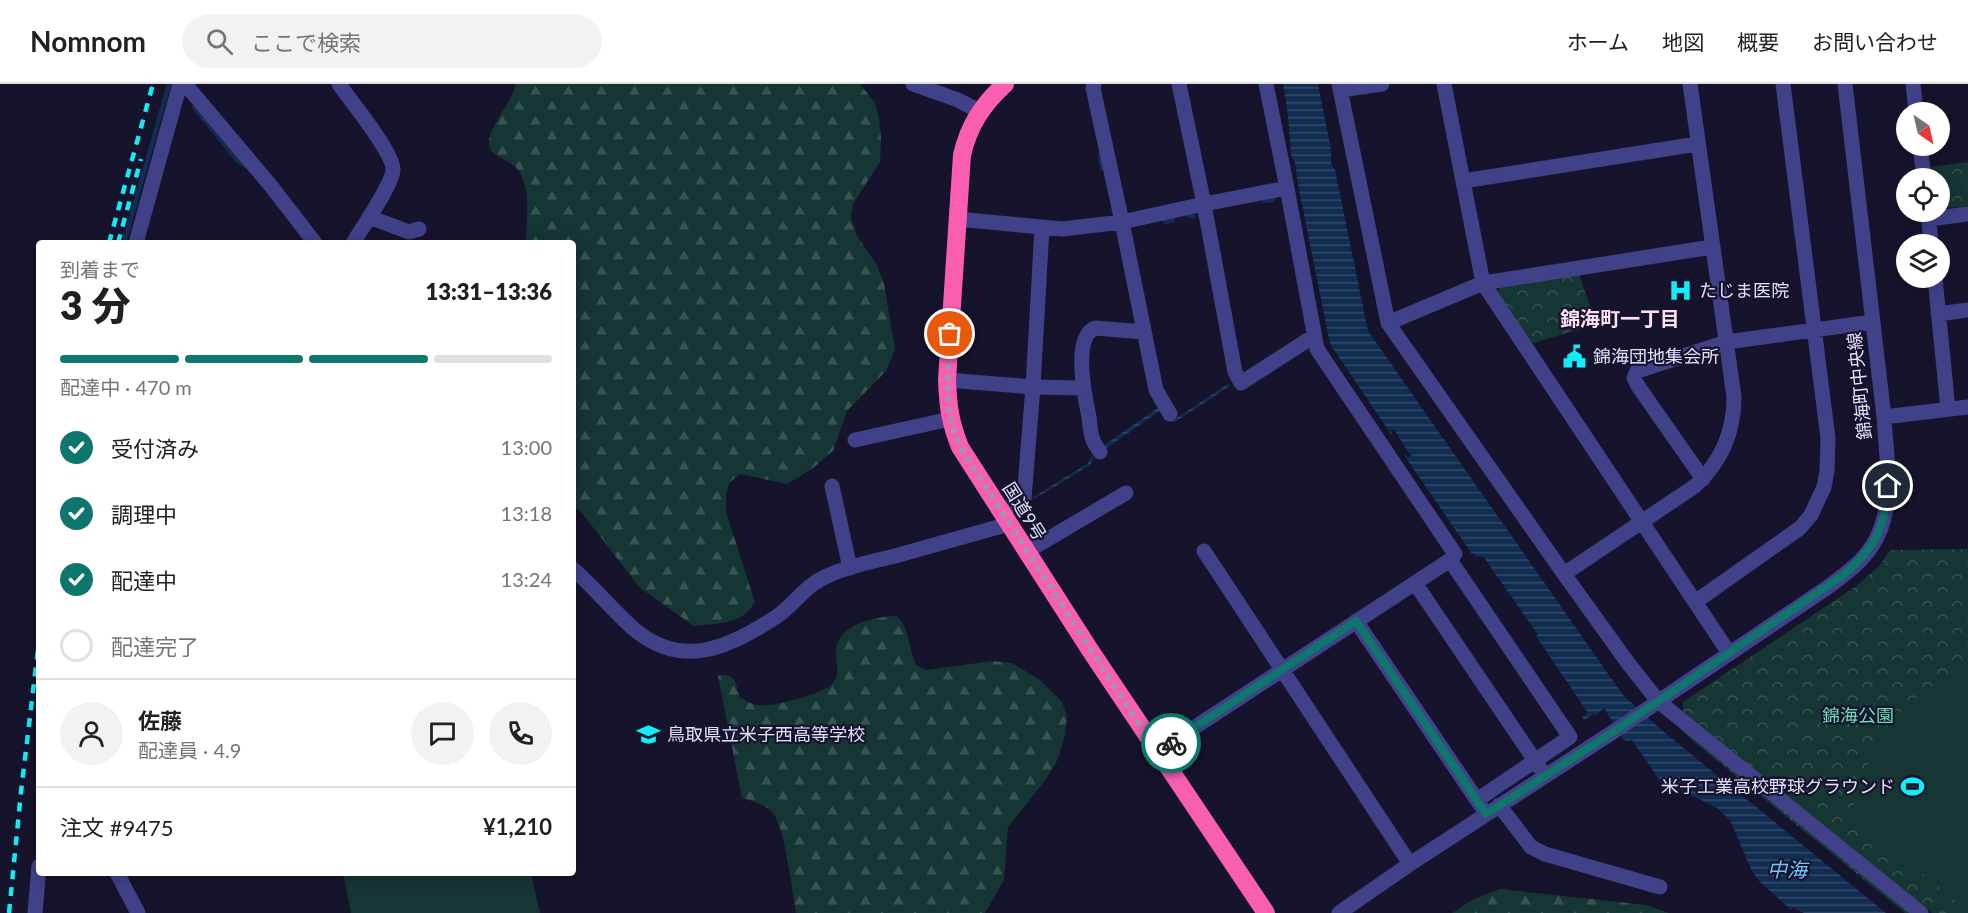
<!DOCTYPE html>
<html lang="ja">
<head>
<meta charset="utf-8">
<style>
	body { margin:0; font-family:Lato,"Noto Sans JP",sans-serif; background:#f2f2f2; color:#202124; height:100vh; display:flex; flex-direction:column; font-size:22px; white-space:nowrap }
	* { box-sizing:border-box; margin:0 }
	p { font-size:20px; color:#757577 }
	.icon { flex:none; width:33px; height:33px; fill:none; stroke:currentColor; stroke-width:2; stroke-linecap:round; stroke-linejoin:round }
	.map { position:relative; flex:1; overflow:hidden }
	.sheet { position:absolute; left:36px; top:156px; width:540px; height:636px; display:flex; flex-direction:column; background:#fff; border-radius:6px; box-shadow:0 3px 15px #0003 }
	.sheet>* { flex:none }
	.needle { width:39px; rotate:146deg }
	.controls { position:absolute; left:1896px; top:18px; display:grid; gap:12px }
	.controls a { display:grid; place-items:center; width:54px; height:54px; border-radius:50%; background:#fff; box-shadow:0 3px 15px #0003; font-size:30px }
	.pin { position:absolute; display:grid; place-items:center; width:51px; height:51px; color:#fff; margin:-26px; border:3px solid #fff; border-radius:50%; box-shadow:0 2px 6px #0007 }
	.courier { position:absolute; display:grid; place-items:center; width:60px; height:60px; margin:-30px; border:4px solid #0f766e; border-radius:50%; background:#fff; color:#222; box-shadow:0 2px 8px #0007 }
	.head em { font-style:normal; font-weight:800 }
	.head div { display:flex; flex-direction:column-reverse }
	.head { display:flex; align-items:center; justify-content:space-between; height:102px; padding:0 24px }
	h1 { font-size:39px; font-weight:800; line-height:45px }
	.bar { display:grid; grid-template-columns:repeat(4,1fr); gap:9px 6px; align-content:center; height:72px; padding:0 24px }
	.bar i { height:8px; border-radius:4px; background:#e0e0e0 }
	.bar .on { background:#0f766e }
	.bar p { grid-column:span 4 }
	.line { display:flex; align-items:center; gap:15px; padding:0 24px; border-top:2px solid #e0e0e0 }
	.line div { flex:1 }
	.round { display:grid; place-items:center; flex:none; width:63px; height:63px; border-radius:32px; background:#f2f2f2 }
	ol { padding:0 24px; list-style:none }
	li { display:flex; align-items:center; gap:18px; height:66px }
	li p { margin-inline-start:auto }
	li .icon { padding:6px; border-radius:50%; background:#0f766e; color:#fff; stroke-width:4 }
	li:last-child { color:#757577 }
	li i { width:33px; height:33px; border:3px solid #e0e0e0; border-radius:50% }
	header { display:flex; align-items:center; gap:36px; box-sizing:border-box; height:84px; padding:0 30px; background:#fff; border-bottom:2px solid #e0e0e0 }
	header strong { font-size:28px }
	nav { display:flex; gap:33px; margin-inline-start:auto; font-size:21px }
	.search { width:420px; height:54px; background:#f2f2f2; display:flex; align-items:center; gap:15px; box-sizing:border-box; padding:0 21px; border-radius:33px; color:#757577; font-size:22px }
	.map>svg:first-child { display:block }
	.grass { fill:url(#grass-dots) }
	.forest { fill:url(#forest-firs) }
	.park { fill:url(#park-crowns) }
	.pitch { fill:#163633 }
	.water { fill:url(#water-rules) }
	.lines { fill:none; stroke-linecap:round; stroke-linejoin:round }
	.stream { stroke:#112d51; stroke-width:4.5 }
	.minor { stroke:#404189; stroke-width:15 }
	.highway { stroke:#f95eb1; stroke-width:18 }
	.rail { stroke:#12ecf7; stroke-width:4.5; stroke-dasharray:9 8; stroke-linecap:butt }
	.done { stroke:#9998b4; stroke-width:6; stroke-dasharray:0 10.8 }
	.route { stroke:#0f766e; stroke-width:8 }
	.labels { text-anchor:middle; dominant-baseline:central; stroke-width:4.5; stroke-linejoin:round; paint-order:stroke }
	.poi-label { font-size:18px; fill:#e0dffe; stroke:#16132c; text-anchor:start }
	.street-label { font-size:18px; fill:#e0dffe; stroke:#16132c }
	.park-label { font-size:18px; fill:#6bddbb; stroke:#16132c }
	.neighbourhood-label { font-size:20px; font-weight:bold; fill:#fee0f5; stroke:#16132c }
	.water-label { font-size:20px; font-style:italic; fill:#70c2fa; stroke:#16132c }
</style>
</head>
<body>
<header>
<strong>Nomnom</strong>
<div class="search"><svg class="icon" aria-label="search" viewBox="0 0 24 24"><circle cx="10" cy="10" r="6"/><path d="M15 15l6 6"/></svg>ここで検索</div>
<nav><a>ホーム</a><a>地図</a><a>概要</a><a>お問い合わせ</a></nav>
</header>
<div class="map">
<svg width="1968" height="829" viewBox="0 0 1968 829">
	<defs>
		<pattern id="grass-dots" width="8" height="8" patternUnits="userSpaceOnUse" patternTransform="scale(1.5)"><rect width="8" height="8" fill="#163633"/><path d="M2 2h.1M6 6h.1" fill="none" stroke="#385352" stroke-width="1.8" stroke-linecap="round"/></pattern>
		<pattern id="forest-firs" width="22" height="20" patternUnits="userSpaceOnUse" patternTransform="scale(1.5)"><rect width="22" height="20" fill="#163633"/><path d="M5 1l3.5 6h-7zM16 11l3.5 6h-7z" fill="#385352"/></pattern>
		<pattern id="park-crowns" width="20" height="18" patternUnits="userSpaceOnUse" patternTransform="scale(1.5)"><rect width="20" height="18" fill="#163633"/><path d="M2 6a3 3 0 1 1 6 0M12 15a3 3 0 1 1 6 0" fill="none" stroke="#385352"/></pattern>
		<pattern id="water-rules" width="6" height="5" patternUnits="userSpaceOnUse" patternTransform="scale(1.5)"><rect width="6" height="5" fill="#112d51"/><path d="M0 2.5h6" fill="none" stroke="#334b6b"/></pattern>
	</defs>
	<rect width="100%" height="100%" fill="#16132c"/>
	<path class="grass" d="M1671,636L1912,829H1905L1694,658Z"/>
	<path class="forest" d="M516,0H860L875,19L879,34L881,55L880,78L853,120L851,133L857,152L877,181L884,199L895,266L886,287L847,327L833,367L813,384L787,400L740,390L729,399L726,411V428L755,518C743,541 717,539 694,542L640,504L582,429L573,421V159H526C526,136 532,105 518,86C511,75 489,74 489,59C489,41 512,19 516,0Z
		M896,532C910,541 908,567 917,582L927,586L992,577L1012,579L1040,596L1062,618L1067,631L1065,652L1056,679L1046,695L1008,743L1004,796L985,829H796C792,807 785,742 772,728C765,720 751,717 742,714L718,592C735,587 736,600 740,614C745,616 751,620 757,621C770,624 823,610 832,600C841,590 836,581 836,570C835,541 873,533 896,532Z
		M1500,805L1646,821L1669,829H1452L1472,816Z"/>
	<path class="park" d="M1968,78V122L1942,125L1940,123V94H1930L1929,83Z
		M1579,190L1596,240L1530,260L1497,210L1501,202Z
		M1968,465V829H1932L1683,628V618L1859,500L1880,481L1890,466Z"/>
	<path class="pitch" d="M1968,588V826L1851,732C1864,669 1902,603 1968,588Z
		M343,789H531L540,829H351Z"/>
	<path class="water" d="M1283,0H1318L1331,66V79L1335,86L1368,247L1618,604L1625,613L1664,648L1886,829H1804L1793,823L1791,826L1758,796L1751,785L1730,736L1717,724L1659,695L1632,656L1627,657L1624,656L1604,624L1595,632L1594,630L1584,636L1582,633L1588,629L1536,552L1538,551L1536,548L1483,472L1476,473L1474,469L1472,470L1404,371L1409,373L1412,371L1408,368L1394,345L1391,347L1393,353L1330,260L1298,100L1295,79L1291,70L1288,31Z
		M1228,300L1230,302L1175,338L1165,336L1160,327L1105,365L1103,362L1159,323L1175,335Z
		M1092,372L1094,374L1090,381L1034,415L1032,414L1087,380Z"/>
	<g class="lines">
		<path class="stream" d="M194,23L238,77L246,82
			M1100,71L1102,84
			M1264,117L1273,116
			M1189,132H1193
			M1165,138L1173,136
			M124,159L169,0"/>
		<path class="minor" d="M185,0L271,102L315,159
			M339,0C350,16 394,69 393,86C392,101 362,144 353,159
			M913,0L958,16L979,27
			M1094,0L1093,4L1122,138L1156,306L1170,330
			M1179,0L1204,120L1235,288L1241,299L1314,252
			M1266,0L1287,104L1317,265L1455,470L1450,476L1570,653L1477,716
			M1339,0L1388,239L1564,490L1628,579L1658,617L1921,829
			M1444,0L1483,199L1729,569
			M1913,0L1916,28
			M1341,6L1382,0
			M1920,62L1924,94
			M1463,97L1697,60
			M1928,128L1931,160
			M369,133L409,148L419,145
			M957,135L1062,145L1122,138L1204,120L1287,104
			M1929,135L1968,130
			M136,159L180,0
			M1935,194L1948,325
			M1938,230L1968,226
			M1388,239L1483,199L1712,163
			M947,296L1033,303L1042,143
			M1884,333L1968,323
			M855,356L950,335
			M1100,368C1098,364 1094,360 1093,356C1090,349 1090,340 1089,333C1085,314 1072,253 1095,244L1144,248
			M1703,395L1638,302L1634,294L1637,287L1727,258L1872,238
			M832,402L850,484
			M1001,428L1024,414L1033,303L1083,304
			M1204,467L1410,780
			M1026,468L1126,409
			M573,485C595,504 613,527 635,546C684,586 729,563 776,533C793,522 803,504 821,495C844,483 870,478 895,472C933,461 971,451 1009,440
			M1564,490L1695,402C1721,378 1734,348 1734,313L1690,0
			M1415,499L1540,684
			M1695,518L1800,444L1811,431L1824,403L1827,387L1828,354L1783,0
			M1356,537L1481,722
			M1157,668L1450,476
			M1499,721L1531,763L1545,770L1660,803
			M117,789L138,829
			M35,829L39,782
			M1339,829L1410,780L1616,646L1828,503C1844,491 1861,479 1872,462C1897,424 1886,374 1884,333L1845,0"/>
		<path class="highway" d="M1005,0C983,20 969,41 962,71L947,296C948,322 950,338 960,363L1090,566L1266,829"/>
		<path class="rail" d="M109,159L153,0
			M118,159L141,75
			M9,829L21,708L39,557"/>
	</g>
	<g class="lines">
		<path class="done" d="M950,250C948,293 943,322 960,363L1157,668L1171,659"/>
		<path class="route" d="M1171,659L1356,537L1486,730L1616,646L1842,492C1875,464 1885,445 1888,402"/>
	</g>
	<defs>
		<symbol id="hospital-bare" viewBox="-9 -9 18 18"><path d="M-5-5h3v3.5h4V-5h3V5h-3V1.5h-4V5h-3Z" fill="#12ecf7" stroke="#16132c" stroke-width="2.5" paint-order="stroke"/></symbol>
		<symbol id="civic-bare" viewBox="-9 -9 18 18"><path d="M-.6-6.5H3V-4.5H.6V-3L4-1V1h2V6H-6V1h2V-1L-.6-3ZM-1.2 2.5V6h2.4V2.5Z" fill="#12ecf7" stroke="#16132c" stroke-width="2.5" paint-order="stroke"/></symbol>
		<symbol id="school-bare" viewBox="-9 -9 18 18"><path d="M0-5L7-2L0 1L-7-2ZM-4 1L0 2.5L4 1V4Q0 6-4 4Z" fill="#12ecf7" stroke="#16132c" stroke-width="2.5" paint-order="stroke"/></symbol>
		<symbol id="stadium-bare" viewBox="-9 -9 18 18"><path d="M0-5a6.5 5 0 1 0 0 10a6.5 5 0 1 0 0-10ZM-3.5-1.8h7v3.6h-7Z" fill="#12ecf7" stroke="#16132c" stroke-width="2.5" paint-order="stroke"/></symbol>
	</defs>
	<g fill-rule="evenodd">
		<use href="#hospital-bare" x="1664" y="190" width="33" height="33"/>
		<use href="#civic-bare" x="1558" y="256" width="33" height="33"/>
		<use href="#school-bare" x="632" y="634" width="33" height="33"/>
		<use href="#stadium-bare" x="1896" y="686" width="33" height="33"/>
	</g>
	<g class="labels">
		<g class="poi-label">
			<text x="1699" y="206">たじま医院</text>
			<text x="1593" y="272">錦海団地集会所</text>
			<text x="667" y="650">鳥取県立米子西高等学校</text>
			<text x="1895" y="702" text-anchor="end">米子工業高校野球グラウンド</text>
		</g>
		<g class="street-label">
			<text transform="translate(1859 302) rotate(-96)">錦海町中央線</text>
			<text transform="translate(1025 427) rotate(58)">国道9号</text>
		</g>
		<g class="park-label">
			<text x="1858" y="631">錦海公園</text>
		</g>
		<g class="neighbourhood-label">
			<text x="1620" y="234">錦海町一丁目</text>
		</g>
		<g class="water-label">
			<text x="1787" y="785">中海</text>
		</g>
	</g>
</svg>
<div class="controls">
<a><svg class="needle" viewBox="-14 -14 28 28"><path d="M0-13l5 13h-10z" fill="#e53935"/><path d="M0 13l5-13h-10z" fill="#757577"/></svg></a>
<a><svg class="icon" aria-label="locate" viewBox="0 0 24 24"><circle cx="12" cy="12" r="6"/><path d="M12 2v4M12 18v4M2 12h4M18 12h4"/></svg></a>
<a><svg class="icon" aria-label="layers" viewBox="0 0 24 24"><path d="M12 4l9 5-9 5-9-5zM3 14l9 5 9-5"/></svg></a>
</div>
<div class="pin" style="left:950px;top:250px;background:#ea580c"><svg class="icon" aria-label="bag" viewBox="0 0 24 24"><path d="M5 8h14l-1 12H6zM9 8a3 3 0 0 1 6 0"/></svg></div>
<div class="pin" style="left:1888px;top:402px;background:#1f2937"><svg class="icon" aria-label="home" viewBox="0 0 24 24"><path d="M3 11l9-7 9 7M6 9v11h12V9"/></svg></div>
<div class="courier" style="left:1171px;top:659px"><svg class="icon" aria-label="bike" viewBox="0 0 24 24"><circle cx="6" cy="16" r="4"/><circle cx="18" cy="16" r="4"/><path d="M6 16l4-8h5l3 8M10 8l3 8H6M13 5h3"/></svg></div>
<section class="sheet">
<div class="head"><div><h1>3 分</h1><p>到着まで</p></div><em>13:31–13:36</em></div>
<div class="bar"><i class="on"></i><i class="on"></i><i class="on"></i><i></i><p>配達中 · 470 m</p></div>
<ol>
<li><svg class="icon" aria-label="check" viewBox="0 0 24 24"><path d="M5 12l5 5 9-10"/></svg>受付済み<p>13:00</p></li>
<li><svg class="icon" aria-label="check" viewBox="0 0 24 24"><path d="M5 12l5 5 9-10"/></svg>調理中<p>13:18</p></li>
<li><svg class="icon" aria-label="check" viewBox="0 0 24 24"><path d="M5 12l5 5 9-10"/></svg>配達中<p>13:24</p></li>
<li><i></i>配達完了</li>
</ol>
<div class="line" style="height:108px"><a class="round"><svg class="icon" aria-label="person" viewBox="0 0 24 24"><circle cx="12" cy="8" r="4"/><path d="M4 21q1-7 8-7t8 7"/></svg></a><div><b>佐藤</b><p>配達員 · 4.9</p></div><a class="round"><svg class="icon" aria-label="chat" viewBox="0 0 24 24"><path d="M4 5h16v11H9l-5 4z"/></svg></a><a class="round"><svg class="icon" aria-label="phone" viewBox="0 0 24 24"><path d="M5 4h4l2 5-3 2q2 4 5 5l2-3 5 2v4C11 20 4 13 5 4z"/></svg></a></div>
<div class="line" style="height:78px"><div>注文 #9475</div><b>¥1,210</b></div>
</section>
</div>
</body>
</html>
